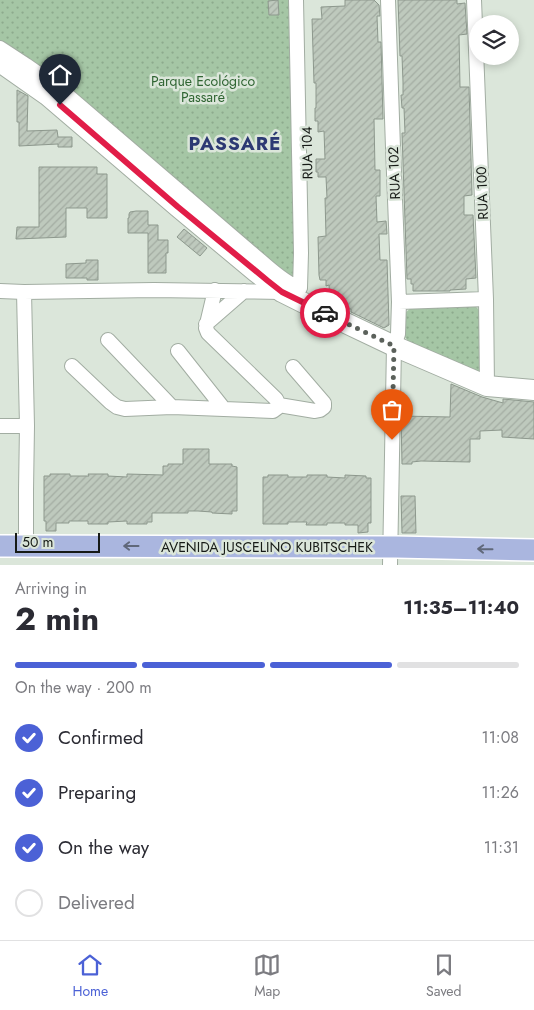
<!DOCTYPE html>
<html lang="en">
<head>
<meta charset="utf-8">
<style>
	body { margin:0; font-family:Jost,sans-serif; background:#f7f7f7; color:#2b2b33; height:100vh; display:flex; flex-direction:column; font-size:19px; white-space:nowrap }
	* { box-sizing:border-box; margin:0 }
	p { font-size:16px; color:#7c7c81 }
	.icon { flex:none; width:28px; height:28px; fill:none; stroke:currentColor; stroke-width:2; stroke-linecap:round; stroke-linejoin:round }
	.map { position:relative; height:565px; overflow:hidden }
	.sheet { display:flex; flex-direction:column; background:#fff; flex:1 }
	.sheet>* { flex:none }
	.buttons { position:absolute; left:469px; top:15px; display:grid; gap:10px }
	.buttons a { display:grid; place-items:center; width:50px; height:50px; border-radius:50%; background:#fff; box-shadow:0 2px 8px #0003; font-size:25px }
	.scale { position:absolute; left:15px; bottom:12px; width:85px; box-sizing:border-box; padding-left:5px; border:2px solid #161a16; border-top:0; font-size:14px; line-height:18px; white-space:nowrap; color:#161a16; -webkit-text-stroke:4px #dbe6da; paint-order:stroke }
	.pin { position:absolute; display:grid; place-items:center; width:42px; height:42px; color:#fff; margin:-51px -21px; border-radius:50% 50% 50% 0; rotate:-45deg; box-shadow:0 0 5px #0007 }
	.pin .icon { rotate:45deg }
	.courier { position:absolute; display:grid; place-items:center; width:50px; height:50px; margin:-25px; border:4px solid #e11d48; border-radius:50%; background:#fff; color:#222; box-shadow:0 1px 6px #0007 }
	.overview em { font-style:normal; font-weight:700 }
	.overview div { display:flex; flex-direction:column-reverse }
	.overview { display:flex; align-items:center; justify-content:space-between; height:85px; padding:0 15px }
	h1 { font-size:32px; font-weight:700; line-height:38px }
	.bar { display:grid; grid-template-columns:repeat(4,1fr); gap:8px 5px; align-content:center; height:60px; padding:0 15px }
	.bar i { height:6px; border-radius:4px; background:#e1e1e2 }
	.bar .active { background:#4b61d6 }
	.bar p { grid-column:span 4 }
	ol { padding:0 15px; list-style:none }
	li { display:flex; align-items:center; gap:15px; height:55px }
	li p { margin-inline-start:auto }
	li .icon { padding:5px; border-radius:50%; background:#4b61d6; color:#fff; stroke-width:4 }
	li:last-child { color:#7c7c81 }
	li i { width:28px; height:28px; border:2px solid #e1e1e2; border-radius:50% }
	.menu { display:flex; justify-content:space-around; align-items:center; height:70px; border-top:1px solid #e1e1e2; background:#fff; font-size:14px; color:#7c7c81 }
	.menu a { display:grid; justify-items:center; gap:2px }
	.menu .active { color:#4b61d6 }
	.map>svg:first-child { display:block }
	.park { fill:url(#park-dots) }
	.building { fill:url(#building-hatch); stroke:#8d988d }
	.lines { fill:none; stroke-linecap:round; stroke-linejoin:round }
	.street-casing { stroke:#a2ada2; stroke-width:16 }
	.secondary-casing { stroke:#a2ada2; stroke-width:22 }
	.primary-casing { stroke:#fff; stroke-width:24 }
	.street { stroke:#fff; stroke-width:14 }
	.secondary { stroke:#fff; stroke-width:20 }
	.primary { stroke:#aab6df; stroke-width:21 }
	.oneway { stroke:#60687a }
	.done { stroke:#5b615b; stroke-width:5; stroke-dasharray:0 9 }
	.route { stroke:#e11d48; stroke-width:6 }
	.labels { text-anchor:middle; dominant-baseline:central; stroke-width:5; stroke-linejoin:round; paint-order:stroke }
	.park-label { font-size:14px; fill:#306533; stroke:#dbe6da }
	.street-label { font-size:14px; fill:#161a16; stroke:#dbe6da }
	.district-label { font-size:19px; font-weight:bold; letter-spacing:1px; fill:#2c3973; stroke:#dbe6da }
</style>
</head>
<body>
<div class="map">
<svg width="534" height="565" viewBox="0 0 534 565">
	<defs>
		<pattern id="park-dots" width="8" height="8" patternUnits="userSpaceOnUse" patternTransform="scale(1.25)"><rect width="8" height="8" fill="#a5c6a5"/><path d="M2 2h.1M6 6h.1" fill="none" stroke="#8daa8d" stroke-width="1.8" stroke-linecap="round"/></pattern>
		<pattern id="building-hatch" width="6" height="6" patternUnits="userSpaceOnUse" patternTransform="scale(1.25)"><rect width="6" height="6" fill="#bec9bd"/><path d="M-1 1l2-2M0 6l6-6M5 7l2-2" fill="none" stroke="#a3aca2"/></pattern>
	</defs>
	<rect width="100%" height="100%" fill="#dbe6da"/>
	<path class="park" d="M0,0H291L297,282L0,42Z
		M474,305L479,310L481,373L411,346L405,337L404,314L412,307Z"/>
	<path class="building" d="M278,0L279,15H269L268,1Z
		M345,0H374L379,5L380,16H377L378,42H381L383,119H374L375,170H380V196H376L377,222L386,221L387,234H379L380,260H387L389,325L384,328L351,312V309H344L333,304V301H330L329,285L326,286V280H320L319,275L318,237L326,236L325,198H327L326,177H318V172H316V159H325L324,131L318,132V121H315V108H316V83H314L312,19H322L321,7L345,6Z
		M398,0H457V4L465,3L467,34L459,35L460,87H469L472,195L464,196V215H473L476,278L466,279V289L450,290V291H413V284H411V279H407L402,133H405L404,108H402L401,95H403V82L402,56H400Z
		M17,90L28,96L27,131L57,130L58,137H72V147H58V144L19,146V122H17Z
		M39,167H97V174H107V218H87V208H66V237L16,239L17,227H39Z
		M136,211H148V225H158V240H168V253H166V273H148V233H128V218H129V214L130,212Z
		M184,229L207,248L200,256L177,237Z
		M86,260H98V280H87V278H66V264L86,263Z
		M451,384L482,397L503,403V399L534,402V439L502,437V430L480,431V439H470V462L421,461L412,462V464H402L401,416L450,417Z
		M183,449H209V464H232V466L237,467V511H232V514L212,513V512L198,511H188V513H152V522H147V524H127V521L108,522V524H88V521H69V523H56V531H46V521H44V476H50V474H70V476H89L88,474H108V476L127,477V474L163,475V466H168V464H183Z
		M268,475H288V477H307V475H327V477L345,478V475L366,476V478H371V523H368V532L358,533V525H345V523H327V525H306L307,522H288V524H263V477H268Z
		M401,496H415L416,533H402Z"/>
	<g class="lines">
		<defs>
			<path id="street" d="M388,0L393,148L399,302L398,334L394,346L390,565
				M474,0L486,299L487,386
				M0,48L26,65L59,88L255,256C267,266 285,284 300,288L301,253L296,0
				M0,291L24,292L154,290L282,292
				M24,292L27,426L26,490V546
				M399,302L486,299
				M206,324L244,291
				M108,340L172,407
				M178,351L224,409
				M72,366L110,402L117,407L125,409L172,407L273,411L277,408L279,405L276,399L208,333L206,328L215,290
				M279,405L315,411L320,410L324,407V403L293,367
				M0,426H27"/>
			<path id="secondary" d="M0,62L47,95L178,207L255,271L282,292L310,306L394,346L487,386L534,390"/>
			<path id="primary" d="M0,546L396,547L534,550"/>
		</defs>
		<use href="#street" class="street-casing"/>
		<use href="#secondary" class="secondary-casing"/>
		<use href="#primary" class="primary-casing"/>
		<use href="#street" class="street"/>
		<use href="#secondary" class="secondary"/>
		<use href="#primary" class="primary"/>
	</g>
	<defs><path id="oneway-shaft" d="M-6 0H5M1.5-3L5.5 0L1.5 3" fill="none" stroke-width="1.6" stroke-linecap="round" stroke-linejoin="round" transform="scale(1.25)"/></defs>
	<g class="oneway">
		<use href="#oneway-shaft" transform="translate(131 546) rotate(-180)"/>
		<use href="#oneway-shaft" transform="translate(485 549) rotate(-179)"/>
	</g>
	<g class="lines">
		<path class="done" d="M325,313L394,346L392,440"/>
		<path class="route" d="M60,105L178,207L268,281L282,292L325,313"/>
	</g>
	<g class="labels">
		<g class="park-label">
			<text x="203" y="81">Parque Ecológico<tspan x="203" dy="16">Passaré</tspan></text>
		</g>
		<g class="street-label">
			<text transform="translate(307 153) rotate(-91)">RUA 104</text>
			<text transform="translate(394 173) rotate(-92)">RUA 102</text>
			<text transform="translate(482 193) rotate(-92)">RUA 100</text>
			<text x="267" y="547">AVENIDA JUSCELINO KUBITSCHEK</text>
		</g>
		<g class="district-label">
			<text x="235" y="143">PASSARÉ</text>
		</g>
	</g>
</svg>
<div class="buttons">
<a><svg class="icon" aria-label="layers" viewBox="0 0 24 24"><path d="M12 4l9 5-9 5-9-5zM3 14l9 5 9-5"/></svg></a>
</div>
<div class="scale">50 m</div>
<div class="pin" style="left:392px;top:440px;background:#ea580c"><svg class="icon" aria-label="bag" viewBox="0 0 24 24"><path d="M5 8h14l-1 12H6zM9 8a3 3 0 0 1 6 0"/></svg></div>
<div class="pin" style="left:60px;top:105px;background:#1f2937"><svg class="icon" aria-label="home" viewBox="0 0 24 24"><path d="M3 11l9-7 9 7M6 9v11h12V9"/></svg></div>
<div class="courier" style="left:325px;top:313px"><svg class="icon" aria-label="car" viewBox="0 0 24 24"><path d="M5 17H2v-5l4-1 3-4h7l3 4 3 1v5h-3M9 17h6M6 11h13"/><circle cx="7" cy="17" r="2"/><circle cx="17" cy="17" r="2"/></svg></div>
</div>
<section class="sheet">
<div class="overview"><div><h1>2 min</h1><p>Arriving in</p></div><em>11:35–11:40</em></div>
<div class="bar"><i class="active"></i><i class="active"></i><i class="active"></i><i></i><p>On the way · 200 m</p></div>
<ol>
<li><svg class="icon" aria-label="check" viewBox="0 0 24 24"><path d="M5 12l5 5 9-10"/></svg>Confirmed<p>11:08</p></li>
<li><svg class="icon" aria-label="check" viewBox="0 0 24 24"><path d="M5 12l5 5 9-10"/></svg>Preparing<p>11:26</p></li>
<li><svg class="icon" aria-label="check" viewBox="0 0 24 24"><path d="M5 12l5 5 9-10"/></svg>On the way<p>11:31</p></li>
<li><i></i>Delivered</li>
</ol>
</section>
<nav class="menu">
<a class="active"><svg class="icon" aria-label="home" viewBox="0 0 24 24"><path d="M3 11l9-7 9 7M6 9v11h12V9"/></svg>Home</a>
<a><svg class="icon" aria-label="map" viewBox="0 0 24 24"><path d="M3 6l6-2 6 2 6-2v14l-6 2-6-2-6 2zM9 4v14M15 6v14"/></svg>Map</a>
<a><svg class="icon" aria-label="saved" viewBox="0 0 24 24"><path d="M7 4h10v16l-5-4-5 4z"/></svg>Saved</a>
</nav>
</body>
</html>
